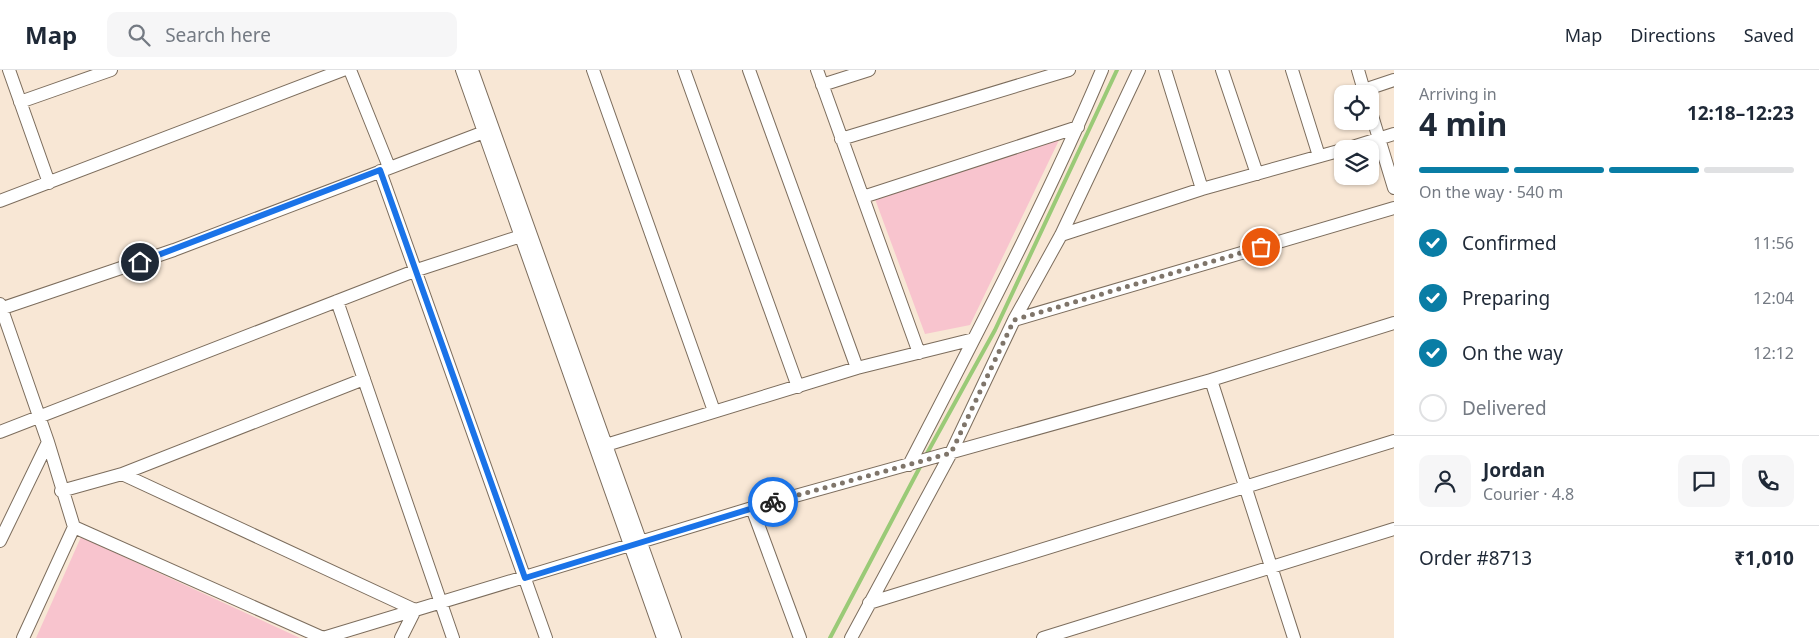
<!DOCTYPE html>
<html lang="en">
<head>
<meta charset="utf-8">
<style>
	body { margin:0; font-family:"Noto Sans",sans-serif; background:#f6f6f7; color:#1f2937; height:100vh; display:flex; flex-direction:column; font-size:19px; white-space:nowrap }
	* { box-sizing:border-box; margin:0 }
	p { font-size:16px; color:#747a83 }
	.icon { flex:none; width:28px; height:28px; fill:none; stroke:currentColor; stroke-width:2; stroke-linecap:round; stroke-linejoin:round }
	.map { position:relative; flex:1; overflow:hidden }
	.drawer { display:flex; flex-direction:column; background:#fff; width:425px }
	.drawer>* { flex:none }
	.buttons { position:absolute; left:1334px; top:15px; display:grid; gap:10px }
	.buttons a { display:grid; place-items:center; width:45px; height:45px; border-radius:10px; background:#fff; box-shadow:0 1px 4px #0004; font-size:25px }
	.pin { position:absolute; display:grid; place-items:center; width:42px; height:42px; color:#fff; margin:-21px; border:2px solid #fff; border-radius:50%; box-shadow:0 1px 5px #0007 }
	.courier { position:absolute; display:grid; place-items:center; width:50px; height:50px; margin:-25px; border:4px solid #1a73e8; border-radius:50%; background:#fff; color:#222; box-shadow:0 1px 6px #0007 }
	.head em { font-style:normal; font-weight:700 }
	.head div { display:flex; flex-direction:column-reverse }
	.head { display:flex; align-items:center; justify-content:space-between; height:85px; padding:0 25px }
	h1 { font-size:32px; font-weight:700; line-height:38px }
	.bar { display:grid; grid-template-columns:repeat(4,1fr); gap:8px 5px; align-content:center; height:60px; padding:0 25px }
	.bar i { height:6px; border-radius:4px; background:#e0e1e3 }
	.bar .current { background:#097da5 }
	.bar p { grid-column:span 4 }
	.line { display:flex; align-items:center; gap:12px; padding:0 25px; border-top:1px solid #e0e1e3 }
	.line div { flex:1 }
	.round { display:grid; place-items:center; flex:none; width:52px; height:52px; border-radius:10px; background:#f6f6f7 }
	ol { padding:0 25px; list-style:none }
	li { display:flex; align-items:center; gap:15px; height:55px }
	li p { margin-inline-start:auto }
	li .icon { padding:5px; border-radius:50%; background:#097da5; color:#fff; stroke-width:4 }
	li:last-child { color:#747a83 }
	li i { width:28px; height:28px; border:2px solid #e0e1e3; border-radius:50% }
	header { display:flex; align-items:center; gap:30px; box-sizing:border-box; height:70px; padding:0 25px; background:#fff; border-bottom:1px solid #e0e1e3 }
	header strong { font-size:24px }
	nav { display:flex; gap:28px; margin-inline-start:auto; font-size:18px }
	.search { width:350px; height:45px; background:#f6f6f7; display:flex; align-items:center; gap:12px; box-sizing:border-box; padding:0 18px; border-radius:10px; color:#747a83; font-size:19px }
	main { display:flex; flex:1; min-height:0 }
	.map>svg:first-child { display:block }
	.green { fill:#f8c4ce }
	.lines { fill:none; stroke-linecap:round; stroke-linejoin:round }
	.stream { stroke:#9aca77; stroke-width:4 }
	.minor-casing { stroke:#7c6d5d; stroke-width:14 }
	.minor { stroke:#fff; stroke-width:12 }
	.done { stroke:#7f756a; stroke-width:5; stroke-dasharray:0 9 }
	.route { stroke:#1a73e8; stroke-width:6 }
</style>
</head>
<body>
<header>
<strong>Map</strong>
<div class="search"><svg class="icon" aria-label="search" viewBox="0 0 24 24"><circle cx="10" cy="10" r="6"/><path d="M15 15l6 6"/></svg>Search here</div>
<nav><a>Map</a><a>Directions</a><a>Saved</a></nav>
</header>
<main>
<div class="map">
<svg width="1394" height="568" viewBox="0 0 1394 568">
	<rect width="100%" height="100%" fill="#f8e7d5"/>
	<path class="green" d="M1061,66L970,255L925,264L875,129Z
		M81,467L300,568H36Z"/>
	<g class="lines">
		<path class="stream" d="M925,387L995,260L1117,0
			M830,568L921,395"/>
		<defs>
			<path id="minor" d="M9,0L49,113
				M350,0L389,97
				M462,0L663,568
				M472,0L675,568
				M593,0L714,341
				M684,0L798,317
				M749,0L857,298
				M817,0L919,283
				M1165,0L1202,119
				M1222,0L1257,104
				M1292,0L1319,86
				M1358,0L1365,24
				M822,15L869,0
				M1364,20L1394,10
				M20,32L111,0
				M1370,39L1394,118
				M841,69L1069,0
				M1346,79L1394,64
				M380,101L546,568
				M863,127L1078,57
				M0,131L343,0
				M1061,165L1202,119L1342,80
				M337,231L453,568
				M0,234L48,372L74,457L23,568
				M0,239L174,180L484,62
				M1014,250L1394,138
				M1211,310L1294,568
				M0,362L417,200L521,166
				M606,375L857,298L974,269
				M909,395C976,265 1045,135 1102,0
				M122,404L364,309
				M61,421L122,404L415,540L401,568
				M752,438L800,568
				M74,457L323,568
				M0,471L48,372
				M869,533L1394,371
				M323,568L752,438L1211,310L1394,253
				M851,568L951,383L1014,250L1061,165L1139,0
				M1043,568L1394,459"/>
		</defs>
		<use href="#minor" class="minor-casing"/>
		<use href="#minor" class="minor"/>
	</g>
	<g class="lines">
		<path class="done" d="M773,432L951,383L1014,250L1261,177"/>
		<path class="route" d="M140,192L380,100L525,508L773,432"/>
	</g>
</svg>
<div class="buttons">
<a><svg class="icon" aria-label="locate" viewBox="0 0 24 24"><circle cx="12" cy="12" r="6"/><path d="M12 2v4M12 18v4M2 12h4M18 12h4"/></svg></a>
<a><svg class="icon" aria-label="layers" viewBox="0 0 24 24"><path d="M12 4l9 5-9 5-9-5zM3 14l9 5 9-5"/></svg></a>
</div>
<div class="pin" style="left:1261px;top:177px;background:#ea580c"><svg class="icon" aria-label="bag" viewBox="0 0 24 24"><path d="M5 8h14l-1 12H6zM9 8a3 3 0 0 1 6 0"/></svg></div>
<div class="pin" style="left:140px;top:192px;background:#1f2937"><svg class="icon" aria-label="home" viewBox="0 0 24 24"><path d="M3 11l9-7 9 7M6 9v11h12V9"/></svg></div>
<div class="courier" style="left:773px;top:432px"><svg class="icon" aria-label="bike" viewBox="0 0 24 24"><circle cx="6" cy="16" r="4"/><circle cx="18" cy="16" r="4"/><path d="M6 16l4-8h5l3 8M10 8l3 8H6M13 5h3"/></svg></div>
</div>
<section class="drawer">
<div class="head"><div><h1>4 min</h1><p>Arriving in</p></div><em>12:18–12:23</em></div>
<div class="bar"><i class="current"></i><i class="current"></i><i class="current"></i><i></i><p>On the way · 540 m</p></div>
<ol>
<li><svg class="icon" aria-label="check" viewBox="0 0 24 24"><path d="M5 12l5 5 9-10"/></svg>Confirmed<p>11:56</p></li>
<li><svg class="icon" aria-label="check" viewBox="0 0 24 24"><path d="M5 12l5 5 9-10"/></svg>Preparing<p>12:04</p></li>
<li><svg class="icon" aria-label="check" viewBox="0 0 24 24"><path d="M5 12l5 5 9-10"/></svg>On the way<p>12:12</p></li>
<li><i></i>Delivered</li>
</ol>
<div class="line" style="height:90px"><a class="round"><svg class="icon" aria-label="person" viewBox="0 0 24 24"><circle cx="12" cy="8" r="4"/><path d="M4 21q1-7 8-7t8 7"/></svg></a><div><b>Jordan</b><p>Courier · 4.8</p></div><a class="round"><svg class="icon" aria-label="chat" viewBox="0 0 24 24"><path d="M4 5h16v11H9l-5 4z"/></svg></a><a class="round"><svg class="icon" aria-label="phone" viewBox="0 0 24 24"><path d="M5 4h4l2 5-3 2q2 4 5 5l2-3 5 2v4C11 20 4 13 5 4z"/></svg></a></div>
<div class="line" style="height:65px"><div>Order #8713</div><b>₹1,010</b></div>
</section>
</main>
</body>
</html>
